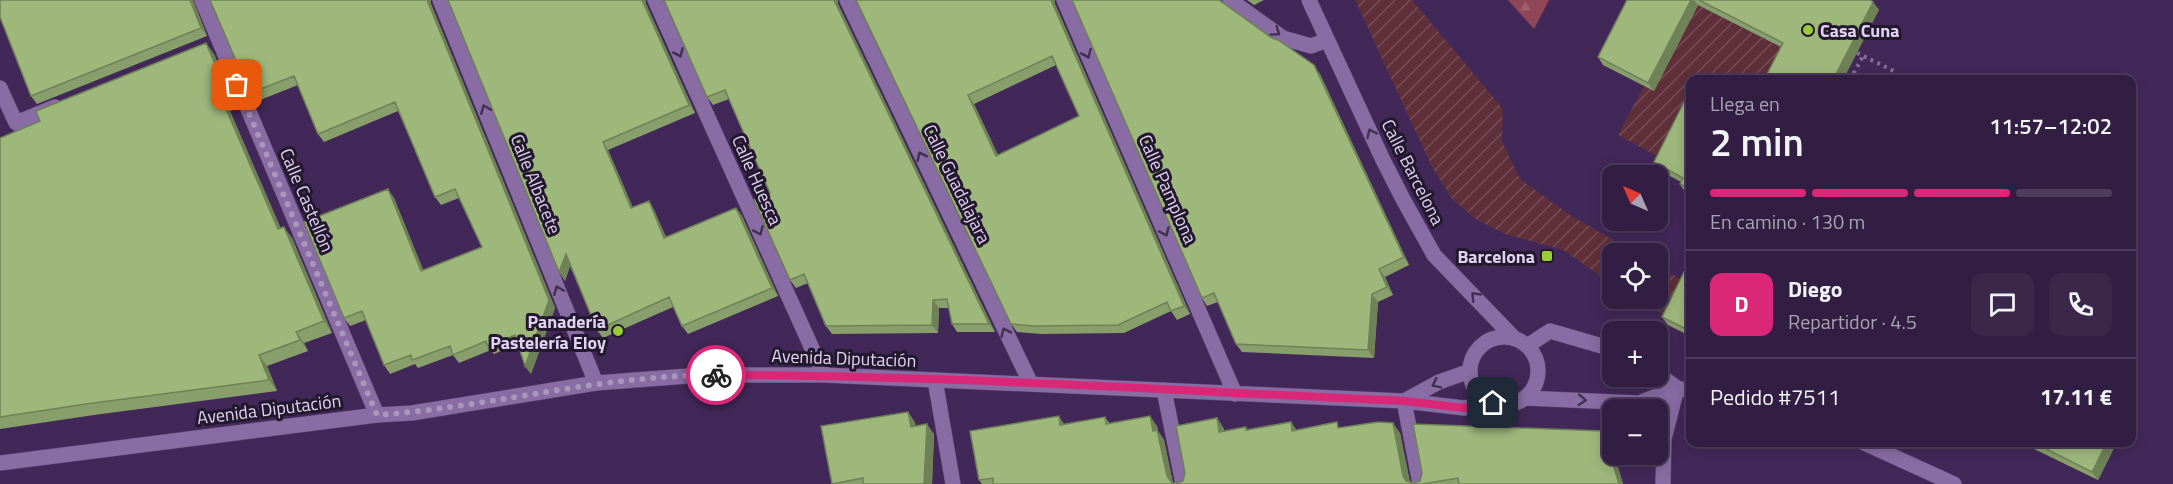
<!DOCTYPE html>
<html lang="es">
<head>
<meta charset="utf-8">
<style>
	body { margin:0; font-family:"Titillium Web",sans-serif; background:#3a274a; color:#f1f3f6; height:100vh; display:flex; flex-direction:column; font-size:22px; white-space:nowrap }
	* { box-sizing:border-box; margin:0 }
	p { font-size:20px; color:#a8a2b2 }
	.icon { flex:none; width:33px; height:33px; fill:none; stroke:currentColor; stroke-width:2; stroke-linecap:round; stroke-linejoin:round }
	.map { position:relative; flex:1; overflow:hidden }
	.details { position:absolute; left:1686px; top:75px; width:450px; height:372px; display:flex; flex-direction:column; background:#321e43; border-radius:12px; box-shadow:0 3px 15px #0003,0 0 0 2px #4d3c5c }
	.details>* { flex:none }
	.needle { width:39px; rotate:315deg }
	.fabs { position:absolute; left:1602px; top:165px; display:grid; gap:12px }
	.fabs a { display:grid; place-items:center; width:66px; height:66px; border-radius:12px; background:#321e43; box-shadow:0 3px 15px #0003,0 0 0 2px #4d3c5c; font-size:30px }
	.pin { position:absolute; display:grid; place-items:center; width:51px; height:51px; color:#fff; margin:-26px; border-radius:12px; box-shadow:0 3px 9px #0006 }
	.courier { position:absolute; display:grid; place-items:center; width:60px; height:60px; margin:-30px; border:4px solid #db2777; border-radius:50%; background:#fff; color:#222; box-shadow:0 2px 8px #0007 }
	.overview em { font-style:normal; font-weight:600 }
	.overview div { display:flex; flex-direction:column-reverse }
	.overview { display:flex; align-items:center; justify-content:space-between; height:102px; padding:0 24px }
	h1 { font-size:39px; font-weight:600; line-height:45px }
	.bar { display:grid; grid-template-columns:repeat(4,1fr); gap:9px 6px; align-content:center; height:72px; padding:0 24px }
	.bar i { height:8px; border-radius:4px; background:#4d3c5c }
	.bar .on { background:#db2777 }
	.bar p { grid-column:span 4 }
	.line { display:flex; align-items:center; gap:15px; padding:0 24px; border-top:2px solid #4d3c5c }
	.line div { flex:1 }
	.round { display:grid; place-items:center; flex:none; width:63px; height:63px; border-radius:12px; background:#3a274a }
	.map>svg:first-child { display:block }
	.forest { fill:url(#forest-firs) }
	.garden { fill:url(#garden-furrows) }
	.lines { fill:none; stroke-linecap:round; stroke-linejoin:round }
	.street-casing { stroke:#5c446f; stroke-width:16 }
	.secondary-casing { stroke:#5c446f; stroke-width:16 }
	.path { stroke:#836e97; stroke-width:4; stroke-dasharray:3 4.5; stroke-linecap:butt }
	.street { stroke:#886ca3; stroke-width:15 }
	.secondary { stroke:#886ca3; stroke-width:15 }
	.wall { fill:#889e6b; fill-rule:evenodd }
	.shaded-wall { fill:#6f8157 }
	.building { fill:#9eb87c; stroke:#6f8157; stroke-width:1.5; fill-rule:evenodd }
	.oneway { stroke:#413151 }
	.done { stroke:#a996bb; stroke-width:6; stroke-dasharray:0 10.8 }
	.route { stroke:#db2777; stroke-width:8 }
	.poi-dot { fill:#98cb37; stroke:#23182e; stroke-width:2 }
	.labels { text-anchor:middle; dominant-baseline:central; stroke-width:6; stroke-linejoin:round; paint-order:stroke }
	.poi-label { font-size:18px; font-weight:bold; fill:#e0d2f0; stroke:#23182e; text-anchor:end }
	.street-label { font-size:18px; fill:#e0d2f0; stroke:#23182e }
</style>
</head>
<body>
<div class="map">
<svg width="2173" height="484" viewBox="0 0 2173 484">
	<defs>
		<pattern id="forest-firs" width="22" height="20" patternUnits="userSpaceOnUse" patternTransform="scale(1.5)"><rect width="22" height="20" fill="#8f4757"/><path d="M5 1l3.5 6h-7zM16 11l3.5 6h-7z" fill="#9e616f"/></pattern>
		<pattern id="garden-furrows" width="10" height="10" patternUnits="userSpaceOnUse" patternTransform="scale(1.5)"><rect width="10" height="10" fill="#60303a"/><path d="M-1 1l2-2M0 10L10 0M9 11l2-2" fill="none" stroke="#764d57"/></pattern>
	</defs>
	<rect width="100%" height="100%" fill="#422859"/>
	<path class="forest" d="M1508,0H1549L1534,29Z"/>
	<path class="garden" d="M1355,0H1412L1503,109L1502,142L1520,179L1570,215L1636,253L1612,254V284L1563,250L1505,234L1477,220L1452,199L1432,167Z
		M1698,5L1788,51L1774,79L1690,80V117L1664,160L1618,135L1644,86L1654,90Z
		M1658,266L1688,284L1671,318L1633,299L1658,298Z"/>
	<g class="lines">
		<defs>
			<path id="street" d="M202,0L377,415
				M440,0L596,383
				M655,0L824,375
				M847,0L1031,384
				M0,88L16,123L55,107
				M935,380L953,484
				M1164,390L1183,484
				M1404,401L1420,484"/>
			<path id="secondary" d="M1064,0L1235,394
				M1230,0L1283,38L1311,46L1327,40
				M1309,0L1383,160L1404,201L1434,255L1515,339
				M1470 371a34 34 0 1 1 68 0a34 34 0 1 1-68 0Z
				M1527,346L1550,331L1612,349
				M1658,374L1677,388L1690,391
				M1524,398L1639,403L1677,388
				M1404,401L1439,382L1470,371
				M1862,442L1954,484
				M0,463L377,415L412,413L596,383L701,375H824L1404,401L1464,408L1493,403
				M1663,484L1664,439L1677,388"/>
		</defs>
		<use href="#street" class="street-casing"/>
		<use href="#secondary" class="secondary-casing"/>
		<path class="path" d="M1857,53L1896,72
			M1850,80L1863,56"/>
		<use href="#street" class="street"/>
		<use href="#secondary" class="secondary"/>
	</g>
	<path class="wall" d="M193,0L207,36L37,104L31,96Z
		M210,0H431V4L555,308L531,374L525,366L518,344L494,354L491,350L459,363L453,355L418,368L415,364L390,374L384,365L366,320L350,326L344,318L394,198L423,270L482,247L459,198L441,205L435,197L398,111L324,142L318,134L298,85L255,102L250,93Z
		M448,0H646V4L695,113L608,150L633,208L649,201L654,210L666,237L736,208L742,216L778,296L688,334L682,326L673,307L603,338L597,330L570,266L565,281L559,272Z
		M856,0L1055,4L1190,314L1177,320L1171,311L1124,333L1041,334L1017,332L1011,324ZM1056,65L1079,116L998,155L974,104Z
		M1072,0H1221V2L1320,74L1409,265L1385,277L1393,295L1378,302L1374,358L1242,352L1236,344L1218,302L1207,306L1202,298Z
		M1247,0H1264L1254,5Z
		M1627,0H1871L1879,10L1781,47L1698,5L1654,91L1603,65L1598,57Z
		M838,4L995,332H957L952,324L949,308H939L938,333L832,334L826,326L808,283L796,288L790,280L770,193L729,99L713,105L707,97Z
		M214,54L237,109L230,111L280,228L292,238L332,333L304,343L308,351L267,366L277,391L94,415L0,429V138Z
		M1690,90V194L1685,192L1680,184L1681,182L1659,170L1654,162Z
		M1690,275V336L1668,325L1662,317Z
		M1105,417L1109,423L1157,426L1158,431L1164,440L1173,483H1177L1183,481L1217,418L1224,429V431L1247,430H1297L1340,428L1400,433L1410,482L1414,483L1610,441L1612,448V454H1614L1623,484H982L979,480L1064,424Z
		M915,422V426L934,434L932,484H832Z
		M2026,442H2117L2098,480L2028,446Z"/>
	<path class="shaded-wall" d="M190,0H193L207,36L201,28Z
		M427,0H431V4L555,308L531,374L525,366Z
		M642,0H646V4L695,113L689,105Z
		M834,0H838V4L995,332L989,324Z
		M1051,0H1055V4L1190,314L1184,306Z
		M1691,0H1694L1698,5L1654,91L1648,83Z
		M1873,2L1879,10L1857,53L1843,80H1833Z
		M206,43L214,54L237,109L229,97Z
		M1314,65L1320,74L1409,265L1404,257Z
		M968,95L974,104L1002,164L996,156Z
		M222,100L230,111L286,240L278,229Z
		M603,142L608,150L637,217L631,208Z
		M388,189L394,198L427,279L421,271Z
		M649,201L654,210L670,247L664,238Z
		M736,208L742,216L778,296L772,288Z
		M284,227L292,238L332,333L324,321Z
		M566,254L571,263L565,281L559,272Z
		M1379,269L1385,277L1393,295L1387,287Z
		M1372,294L1378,302L1374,358L1368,350Z
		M933,300L939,308L938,333L932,325Z
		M296,332L304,343L308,351L300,340Z
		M259,355L267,366L277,391L269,380Z
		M908,412L915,422L918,437L911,427Z
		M1059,416L1066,427L1060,425Z
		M1150,416L1157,426L1158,431L1164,440L1173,484L1167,476L1153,431Z
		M1217,418L1224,429L1226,443L1219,432Z
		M1291,422L1298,432L1292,431Z
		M1393,423L1400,433L1410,484H1408L1403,476Z
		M927,424L934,434L932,484H924Z
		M1603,431L1610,441L1612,448V454H1614L1623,484H1619Z
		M2107,442H2117L2098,480L2092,472Z"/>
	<path class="building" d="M0,0H190L201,28L31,96L0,17Z
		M210,0H427L549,300L525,366L515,335L488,346L486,341L453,355L450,346L412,360L411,355L384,365L362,311L344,318L304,222L388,189L421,271L482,247L455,189L435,197L395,102L318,134L294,76L250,93Z
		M448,0H642L689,105L603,142L631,208L649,201L664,238L736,208L772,288L682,326L669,297L597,330L566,254L559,272Z
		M664,0H834L989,324H952L947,299L933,300L932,325L826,326L804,274L790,280L754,200L770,193L725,90L707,97Z
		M856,0H1051L1184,306L1171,311L1167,302L1118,325L1035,326L1011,324ZM1052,56L1079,116L996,156L968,95Z
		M1072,0H1219L1272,38L1278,40L1314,65L1404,257L1379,269L1387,287L1372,294L1368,350L1236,344L1214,293L1202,298Z
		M1627,0H1691L1648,83L1598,57Z
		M1699,0H1870L1873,2L1833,80H1764L1783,43Z
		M206,43L229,97L222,100L278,229L284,227L324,321L296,332L300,340L259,355L269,380L86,404L0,417V138L40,121L36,111Z
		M1690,90V189L1680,184L1683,178L1654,162Z
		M1684,272L1690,275V331L1662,317Z
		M908,412L911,427L927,424L924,484H863V478L832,484L821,426Z
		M1059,416L1060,425L1105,417L1106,424L1150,416L1153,431L1157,430L1167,476L1172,483H1177L1183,481L1185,473L1176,426L1217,418L1219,432L1246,427V430L1291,422L1292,431L1337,422L1338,428L1378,422L1393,423L1403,476L1406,481L1414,483L1420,481L1422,473L1413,424L1603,431L1619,484H1459L1458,478L1422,484H993V478L979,480L970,431Z
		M2032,442H2107L2092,472Z"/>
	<defs><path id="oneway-chevron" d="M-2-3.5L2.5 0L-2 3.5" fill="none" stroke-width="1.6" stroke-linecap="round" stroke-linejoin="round" transform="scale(1.5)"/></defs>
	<g class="oneway">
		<use href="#oneway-chevron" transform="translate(1276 32) rotate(35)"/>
		<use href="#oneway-chevron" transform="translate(679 53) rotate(66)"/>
		<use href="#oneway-chevron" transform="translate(1087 54) rotate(66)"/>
		<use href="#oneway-chevron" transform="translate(485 109) rotate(-112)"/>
		<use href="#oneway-chevron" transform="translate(1371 133) rotate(-115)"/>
		<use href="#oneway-chevron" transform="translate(921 156) rotate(-116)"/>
		<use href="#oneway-chevron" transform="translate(759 231) rotate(66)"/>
		<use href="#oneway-chevron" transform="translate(1165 232) rotate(66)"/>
		<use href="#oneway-chevron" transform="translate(558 290) rotate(-112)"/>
		<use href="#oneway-chevron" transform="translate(1475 296) rotate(-134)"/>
		<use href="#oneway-chevron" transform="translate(1005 332) rotate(-116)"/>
		<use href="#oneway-chevron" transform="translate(1436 384) rotate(154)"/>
		<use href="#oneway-chevron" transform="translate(1582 400) rotate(3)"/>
	</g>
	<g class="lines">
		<path class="done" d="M237,85L377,415C491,407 602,375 716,375"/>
		<path class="route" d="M716,375C946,375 1175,391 1404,401L1464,408L1493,403"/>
	</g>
	<g class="poi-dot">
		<circle cx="1808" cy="30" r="6"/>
		<rect x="1541" y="250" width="12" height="12" rx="3"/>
		<circle cx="618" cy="331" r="6"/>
	</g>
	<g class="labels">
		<g class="poi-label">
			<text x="1820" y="30" text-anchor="start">Casa Cuna</text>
			<text x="1535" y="256">Barcelona</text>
			<text x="606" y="321">Panadería<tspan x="606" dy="21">Pastelería Eloy</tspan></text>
		</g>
		<g class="street-label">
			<text transform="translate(1413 172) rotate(63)">Calle Barcelona</text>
			<text transform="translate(757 180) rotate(66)">Calle Huesca</text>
			<text transform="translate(536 184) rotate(68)">Calle Albacete</text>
			<text transform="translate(957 184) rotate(64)">Calle Guadalajara</text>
			<text transform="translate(1168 189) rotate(66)">Calle Pamplona</text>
			<text transform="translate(307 200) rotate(67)">Calle Castellón</text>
			<text transform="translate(844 358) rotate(2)">Avenida Diputación</text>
			<text transform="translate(269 409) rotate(-7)">Avenida Diputación</text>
		</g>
	</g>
</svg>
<div class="fabs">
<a><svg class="needle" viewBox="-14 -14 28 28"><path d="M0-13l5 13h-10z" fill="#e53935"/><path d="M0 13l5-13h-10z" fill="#a8a2b2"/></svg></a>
<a><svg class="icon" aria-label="locate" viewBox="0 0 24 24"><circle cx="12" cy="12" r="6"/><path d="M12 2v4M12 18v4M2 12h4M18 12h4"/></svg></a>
<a>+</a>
<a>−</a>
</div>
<div class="pin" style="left:237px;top:85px;background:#ea580c"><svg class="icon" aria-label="bag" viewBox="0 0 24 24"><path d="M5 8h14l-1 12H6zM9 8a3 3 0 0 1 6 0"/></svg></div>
<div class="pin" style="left:1493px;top:403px;background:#1f2937"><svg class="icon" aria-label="home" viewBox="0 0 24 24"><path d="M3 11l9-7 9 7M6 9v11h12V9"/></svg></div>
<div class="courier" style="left:716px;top:375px"><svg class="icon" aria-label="bike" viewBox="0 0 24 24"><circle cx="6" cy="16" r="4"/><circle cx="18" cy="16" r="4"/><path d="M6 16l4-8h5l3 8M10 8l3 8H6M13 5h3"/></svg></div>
<section class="details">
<div class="overview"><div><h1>2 min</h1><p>Llega en</p></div><em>11:57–12:02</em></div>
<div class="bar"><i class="on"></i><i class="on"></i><i class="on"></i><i></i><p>En camino · 130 m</p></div>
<div class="line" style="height:108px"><b class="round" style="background:#db2777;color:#fff">D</b><div><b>Diego</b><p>Repartidor · 4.5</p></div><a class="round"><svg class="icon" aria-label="chat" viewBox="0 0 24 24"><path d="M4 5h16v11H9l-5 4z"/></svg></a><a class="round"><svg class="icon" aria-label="phone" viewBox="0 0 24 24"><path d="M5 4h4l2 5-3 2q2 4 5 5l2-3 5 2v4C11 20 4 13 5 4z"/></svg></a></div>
<div class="line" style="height:78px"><div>Pedido #7511</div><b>17.11 €</b></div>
</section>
</div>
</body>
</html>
